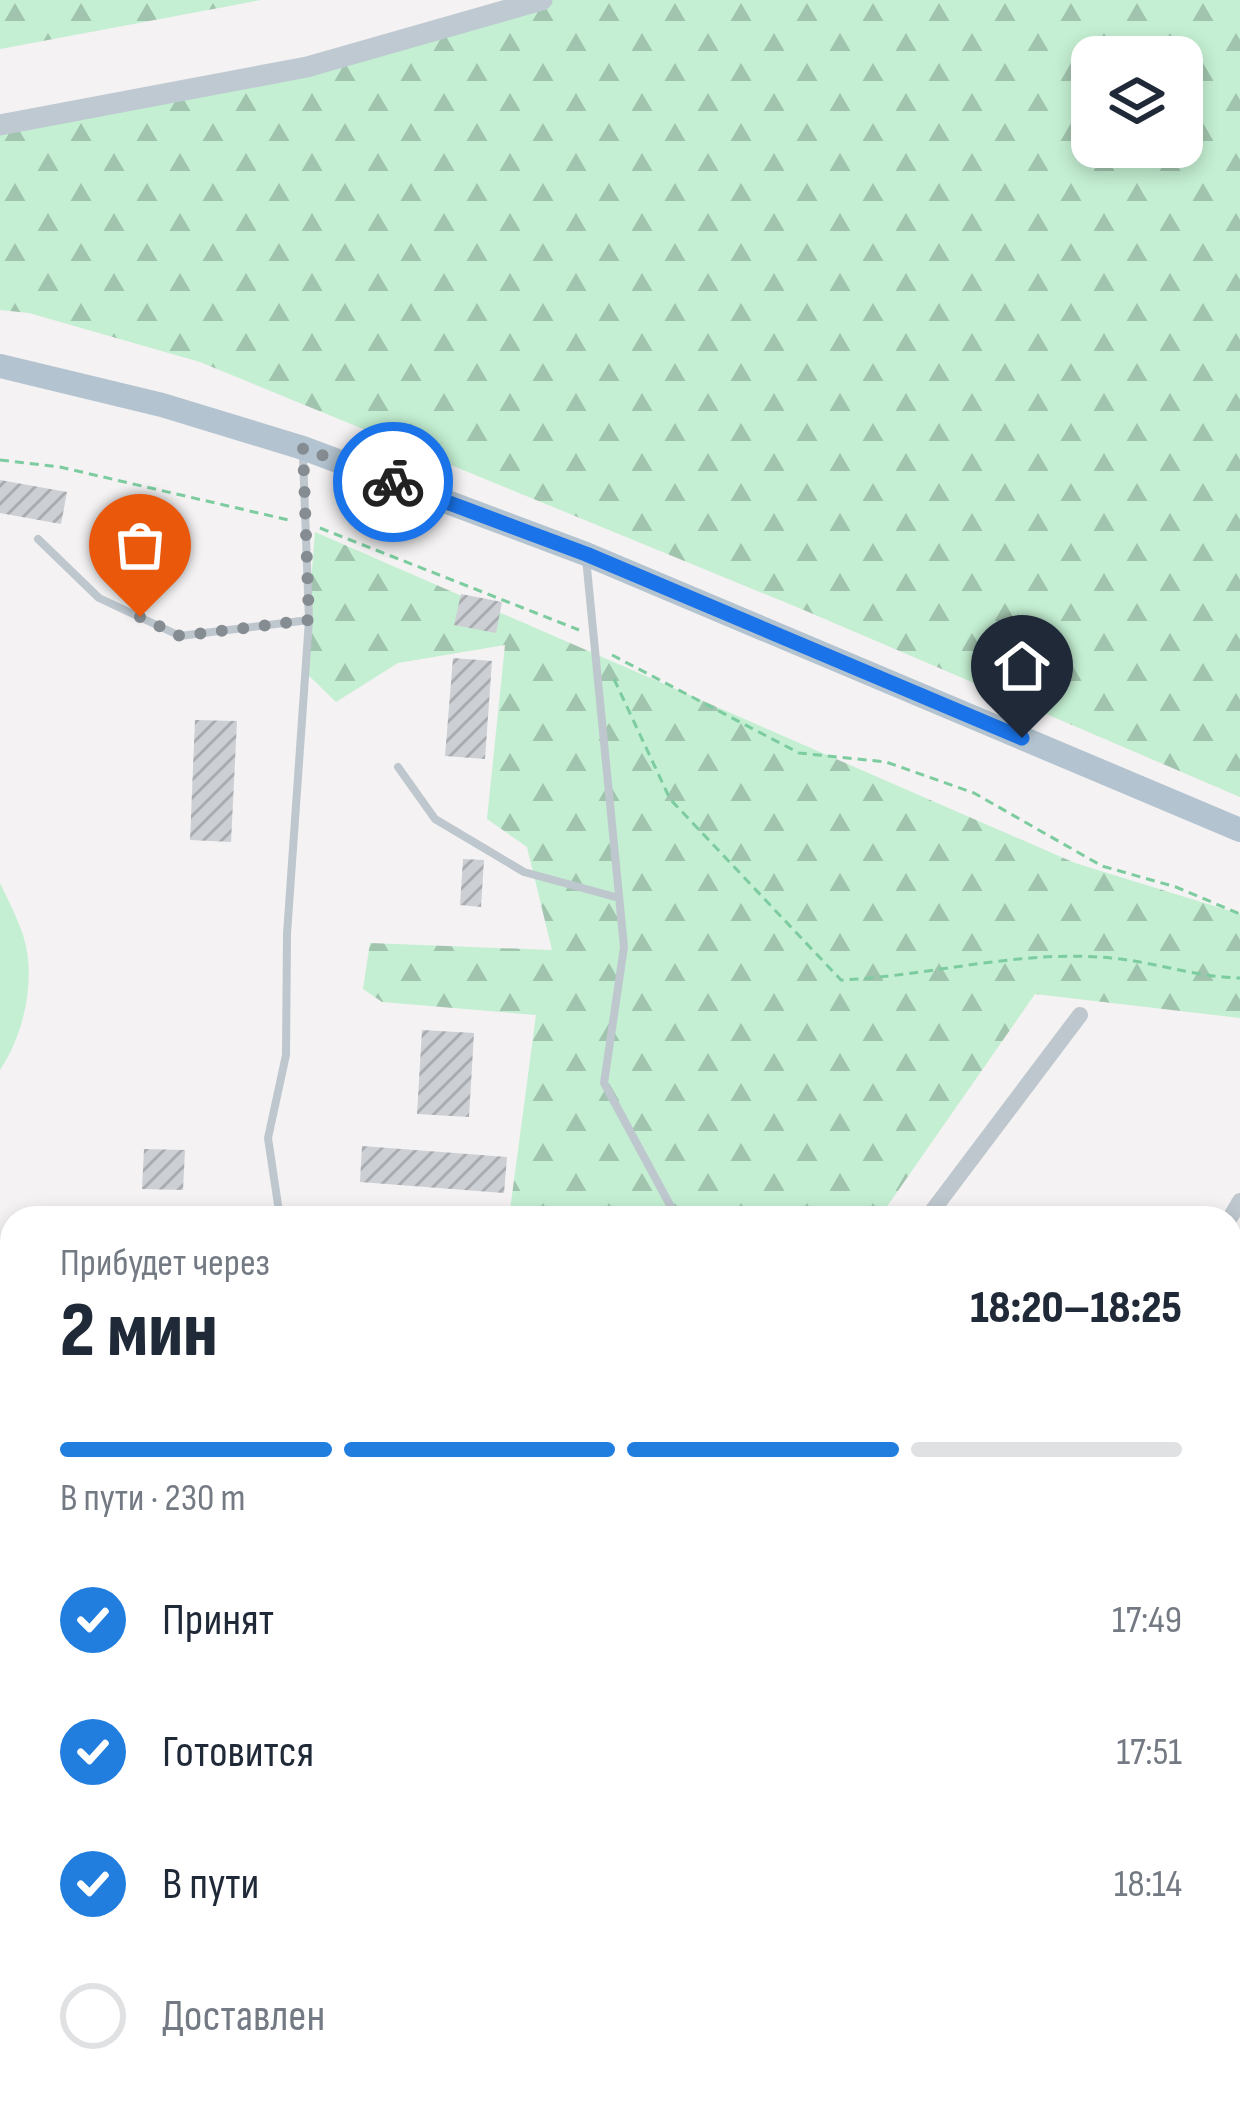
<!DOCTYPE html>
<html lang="ru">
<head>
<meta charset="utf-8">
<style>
	body { margin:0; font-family:"Sofia Sans Condensed",sans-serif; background:#f6f6f7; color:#1f2937; height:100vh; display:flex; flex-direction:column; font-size:45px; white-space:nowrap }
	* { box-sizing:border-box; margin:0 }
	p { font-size:39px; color:#747a83 }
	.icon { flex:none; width:66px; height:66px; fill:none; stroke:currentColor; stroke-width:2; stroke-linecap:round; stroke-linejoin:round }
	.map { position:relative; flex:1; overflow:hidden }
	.sheet { position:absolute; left:0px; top:1206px; width:1242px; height:900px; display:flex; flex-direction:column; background:#fff; border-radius:36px 36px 0 0; box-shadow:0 6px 18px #0003 }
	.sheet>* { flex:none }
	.tools { position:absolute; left:1071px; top:36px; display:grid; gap:24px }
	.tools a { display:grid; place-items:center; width:132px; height:132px; border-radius:24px; background:#fff; box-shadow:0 6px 18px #0003; font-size:60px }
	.pin { position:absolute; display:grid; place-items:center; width:102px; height:102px; color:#fff; margin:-123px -51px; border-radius:50% 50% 50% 0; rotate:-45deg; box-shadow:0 0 12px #0007 }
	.pin .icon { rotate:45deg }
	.courier { position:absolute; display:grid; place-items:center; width:120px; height:120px; margin:-60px; border:9px solid #1a73e8; border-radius:50%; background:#fff; color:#222; box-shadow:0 3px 15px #0007 }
	.overview em { font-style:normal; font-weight:800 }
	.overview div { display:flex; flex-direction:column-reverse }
	.overview { display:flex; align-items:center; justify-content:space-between; height:204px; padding:0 60px }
	h1 { font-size:78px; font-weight:800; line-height:90px }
	.bar { display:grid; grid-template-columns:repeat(4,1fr); gap:18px 12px; align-content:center; height:144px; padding:0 60px }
	.bar i { height:15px; border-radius:9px; background:#e0e1e3 }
	.bar .active { background:#217edf }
	.bar p { grid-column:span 4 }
	ol { padding:0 60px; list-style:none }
	li { display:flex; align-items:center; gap:36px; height:132px }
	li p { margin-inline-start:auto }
	li .icon { padding:12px; border-radius:50%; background:#217edf; color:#fff; stroke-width:4 }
	li:last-child { color:#747a83 }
	li i { width:66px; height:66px; border:6px solid #e0e1e3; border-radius:50% }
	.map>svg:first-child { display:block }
	.green { fill:#c4efd2 }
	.forest { fill:url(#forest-firs); fill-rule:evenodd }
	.building { fill:url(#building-hatch) }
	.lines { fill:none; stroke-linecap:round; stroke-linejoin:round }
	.path { stroke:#7ccca0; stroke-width:3; stroke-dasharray:9 6; stroke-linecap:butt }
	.lane { stroke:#bec7ce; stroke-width:8 }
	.street { stroke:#bec7ce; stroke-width:16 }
	.secondary { stroke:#bfc9d2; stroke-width:21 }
	.primary { stroke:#b3c3cf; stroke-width:24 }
	.done { stroke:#868d92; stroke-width:12; stroke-dasharray:0 21.6 }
	.route { stroke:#1a73e8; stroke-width:15 }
</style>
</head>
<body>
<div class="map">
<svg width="1240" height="2106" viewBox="0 0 1240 2106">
	<defs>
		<pattern id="forest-firs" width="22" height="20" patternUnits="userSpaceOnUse" patternTransform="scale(3)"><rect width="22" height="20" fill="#c4efd2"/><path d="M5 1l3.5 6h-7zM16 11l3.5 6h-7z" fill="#a1c4ae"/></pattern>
		<pattern id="building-hatch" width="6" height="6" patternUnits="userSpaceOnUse" patternTransform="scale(3)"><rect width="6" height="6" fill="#cccfd4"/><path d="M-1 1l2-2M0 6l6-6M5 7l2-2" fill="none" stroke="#a8abaf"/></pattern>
	</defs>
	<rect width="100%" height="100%" fill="#f4f2f2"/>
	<path class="green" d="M0,883C8,900 17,917 23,935C37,978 24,1034 0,1070Z"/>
	<path class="forest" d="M0,0H261L0,49Z
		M539,0H1240V797L799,608L200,362L29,313L0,310V131ZM1092,57H1182V147H1092Z
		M315,532L1075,863L1240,914V1018L1035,994L879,1218H509L536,1015L382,1002L363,989L370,943L552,950L527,847L487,819L505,645L398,663L336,702L304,671Z"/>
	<path class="building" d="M0,480L67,492L61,524L0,513Z
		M461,594L502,602L496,633L454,625Z
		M453,658L492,661L485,759L445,756Z
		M195,720L237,721L231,842L190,840Z
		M463,859L484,860L481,907L460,905Z
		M422,1030L474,1033L469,1117L417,1114Z
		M362,1146L507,1157L504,1193L360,1182Z
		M144,1149L185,1150L183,1190L142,1189Z"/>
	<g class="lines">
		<path class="path" d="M0,460L60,467L293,521
			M320,528L579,630
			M612,655L799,753L886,762L974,793L1102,866L1176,887L1240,914
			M614,679L670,799L841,980C931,976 1020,949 1111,958C1155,962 1195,977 1240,978"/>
		<path class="lane" d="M38,539L99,598L180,636L309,620L303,456
			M586,558L624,947L604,1083L677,1218
			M398,767L435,819L524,872L619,898
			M280,1218L268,1138L286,1055L287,934L309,620
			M0,1435L12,1436
			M1230,1549L1240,1538
			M130,2106L155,2094"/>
		<path class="street" d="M927,1218L1080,1015
			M1230,1218L1240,1201
			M1230,1935L1240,1948
			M1230,2047L1240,2039
			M850,2094L858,2106
			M1160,2106L1174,2094"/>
		<path class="secondary" d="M0,125L307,67L542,0"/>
		<path class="primary" d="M0,366L162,405L303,448L586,554L1240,830"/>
	</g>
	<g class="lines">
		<path class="done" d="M140,617L180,636L309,620L303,448L393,482"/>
		<path class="route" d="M393,482L586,554L1022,738"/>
	</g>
</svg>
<div class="tools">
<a><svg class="icon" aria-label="layers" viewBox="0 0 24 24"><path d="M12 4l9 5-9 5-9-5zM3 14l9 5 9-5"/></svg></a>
</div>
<div class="pin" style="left:140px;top:617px;background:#ea580c"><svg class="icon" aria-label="bag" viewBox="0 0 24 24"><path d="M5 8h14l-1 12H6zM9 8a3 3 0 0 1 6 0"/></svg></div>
<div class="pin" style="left:1022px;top:738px;background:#1f2937"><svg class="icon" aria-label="home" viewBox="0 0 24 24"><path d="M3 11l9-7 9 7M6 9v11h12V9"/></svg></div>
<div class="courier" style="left:393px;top:482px"><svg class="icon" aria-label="bike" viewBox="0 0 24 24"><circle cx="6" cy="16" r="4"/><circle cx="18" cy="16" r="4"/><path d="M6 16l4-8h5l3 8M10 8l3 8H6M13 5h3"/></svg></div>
<section class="sheet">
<div class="overview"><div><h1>2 мин</h1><p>Прибудет через</p></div><em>18:20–18:25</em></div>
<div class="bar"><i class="active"></i><i class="active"></i><i class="active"></i><i></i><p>В пути · 230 m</p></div>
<ol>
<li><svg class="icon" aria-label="check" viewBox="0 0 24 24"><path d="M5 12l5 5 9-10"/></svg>Принят<p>17:49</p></li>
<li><svg class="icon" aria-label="check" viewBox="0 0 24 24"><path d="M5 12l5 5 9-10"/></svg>Готовится<p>17:51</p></li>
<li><svg class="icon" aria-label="check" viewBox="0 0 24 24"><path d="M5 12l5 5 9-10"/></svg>В пути<p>18:14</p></li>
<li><i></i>Доставлен</li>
</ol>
</section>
</div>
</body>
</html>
